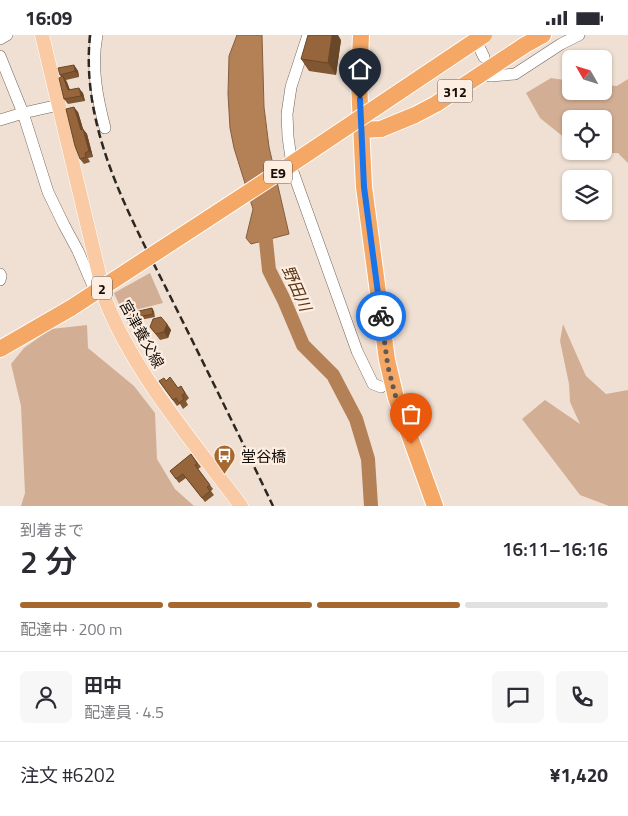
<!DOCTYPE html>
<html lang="ja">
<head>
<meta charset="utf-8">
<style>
	body { margin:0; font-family:"Titillium Web","Noto Sans JP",sans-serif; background:#f7f7f7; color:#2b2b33; height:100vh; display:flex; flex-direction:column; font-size:19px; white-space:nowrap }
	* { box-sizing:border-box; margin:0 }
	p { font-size:16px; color:#7c7c81 }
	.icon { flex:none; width:28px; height:28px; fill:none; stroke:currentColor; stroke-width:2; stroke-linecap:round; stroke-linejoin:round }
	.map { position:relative; height:471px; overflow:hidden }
	.side { display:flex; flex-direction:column; background:#fff; flex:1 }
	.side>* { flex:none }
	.needle { width:32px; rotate:309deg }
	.tools { position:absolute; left:562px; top:15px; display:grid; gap:10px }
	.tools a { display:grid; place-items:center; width:50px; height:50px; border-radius:8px; background:#fff; box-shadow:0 1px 4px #0004; font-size:25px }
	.pin { position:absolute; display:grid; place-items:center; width:42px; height:42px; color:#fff; margin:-51px -21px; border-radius:50% 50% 50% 0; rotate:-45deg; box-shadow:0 0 5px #0007 }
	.pin .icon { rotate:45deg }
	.courier { position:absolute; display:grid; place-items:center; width:50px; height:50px; margin:-25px; border:4px solid #1a73e8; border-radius:50%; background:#fff; color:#222; box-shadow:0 1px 6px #0007 }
	.head em { font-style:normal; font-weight:600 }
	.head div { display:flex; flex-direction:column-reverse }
	.head { display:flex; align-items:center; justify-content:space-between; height:85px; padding:0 20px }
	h1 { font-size:32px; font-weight:600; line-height:38px }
	.bar { display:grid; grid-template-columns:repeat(4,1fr); gap:8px 5px; align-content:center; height:60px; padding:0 20px }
	.bar i { height:6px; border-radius:4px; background:#e1e1e2 }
	.bar .current { background:#a7682f }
	.bar p { grid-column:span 4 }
	.line { display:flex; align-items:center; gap:12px; padding:0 20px; border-top:1px solid #e1e1e2 }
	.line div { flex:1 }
	.round { display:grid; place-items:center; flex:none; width:52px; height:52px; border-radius:8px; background:#f7f7f7 }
	.status { display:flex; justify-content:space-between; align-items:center; height:35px; padding:0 25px; background:#fff; direction:ltr }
	.status svg { height:14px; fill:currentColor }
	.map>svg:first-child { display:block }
	.green { fill:#d2af94 }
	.water { fill:#b48056; stroke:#845e40 }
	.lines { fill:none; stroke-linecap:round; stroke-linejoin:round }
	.river { stroke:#b48056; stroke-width:14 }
	.minor-casing { stroke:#72655a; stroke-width:12 }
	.major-casing { stroke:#fff; stroke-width:15 }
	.highway-casing { stroke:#fff; stroke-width:18 }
	.minor { stroke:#fff; stroke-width:11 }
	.major { stroke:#f9caa3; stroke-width:14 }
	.highway { stroke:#f5a765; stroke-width:16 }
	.rail { stroke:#2d2722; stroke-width:2.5; stroke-dasharray:8 4; stroke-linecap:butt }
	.highway-bridge-casing { stroke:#fff; stroke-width:18; stroke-linecap:butt }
	.highway-bridge { stroke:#f5a765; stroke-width:16 }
	.wall { fill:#815733 }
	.shaded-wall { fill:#694729 }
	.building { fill:#96653b; stroke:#694729 }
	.done { stroke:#625952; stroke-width:5; stroke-dasharray:0 9 }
	.route { stroke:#1a73e8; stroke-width:6 }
	.labels { text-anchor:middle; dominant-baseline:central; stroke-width:4.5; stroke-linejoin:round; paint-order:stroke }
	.shield { fill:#feede1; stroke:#5b524c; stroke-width:1 }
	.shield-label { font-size:14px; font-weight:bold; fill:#15100c }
	.street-label { font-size:15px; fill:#15100c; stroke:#feede1 }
	.poi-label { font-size:15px; fill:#15100c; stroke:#feede1; text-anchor:start }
	.water-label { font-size:16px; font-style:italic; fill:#5a3616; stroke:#feede1 }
</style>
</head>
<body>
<div class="status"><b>16:09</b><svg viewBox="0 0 49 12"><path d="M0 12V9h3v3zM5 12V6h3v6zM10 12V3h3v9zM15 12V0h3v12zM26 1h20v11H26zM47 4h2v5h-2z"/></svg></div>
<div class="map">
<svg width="628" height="471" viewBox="0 0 628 471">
	<rect width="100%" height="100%" fill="#f0e0d4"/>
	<path class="green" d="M551,43L571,46V56H604V50L617,51L628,44V128L618,118L586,119L582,116H604V84H571V108L540,83L526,58Z
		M150,238L163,268L123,278L114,258Z
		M563,289L586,341L606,359L628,355V471H609L580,460L522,384L545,365L580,389L570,367L569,349L560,306Z
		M87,290L88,313L134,351L155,378L157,424L175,454L194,471H21L25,458L21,371L11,329L24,313L51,294Z"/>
	<path class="water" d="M237,0H262L264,72L269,112L289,199L251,209L246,203L253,174L234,113L230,93L228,59L229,21Z"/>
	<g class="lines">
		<path class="river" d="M264,187L269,235L284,265L303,310L333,340L356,384L368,424L371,471"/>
		<defs>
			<path id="minor" d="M97,0C91,32 97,62 105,93
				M308,0L291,52L287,79L288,102L293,137L357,316L373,349L381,352
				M473,0L484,22
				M0,4L7,0
				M0,21L23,78L48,157L64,190L78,216L93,251L101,260
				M489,38L490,41L515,39L561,9L579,0
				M0,85L23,78L59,70
				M0,239L1,241L0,245"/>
			<path id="major" d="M42,0L105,264C133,337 195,409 241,471"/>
			<path id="highway" d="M361,0L359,48L364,152L387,325L396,363L435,471
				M361,95L381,94L415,80L436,69L525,10L543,0
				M0,314L71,273"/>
		</defs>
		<use href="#minor" class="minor-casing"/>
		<use href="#major" class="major-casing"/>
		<use href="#highway" class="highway-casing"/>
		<use href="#minor" class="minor"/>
		<use href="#major" class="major"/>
		<use href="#highway" class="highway"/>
		<path class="rail" d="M90,0C80,98 133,186 175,271C208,337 241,404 273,471"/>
		<defs>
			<path id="highway-bridge" d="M71,273L284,134L484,0"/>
		</defs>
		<use href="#highway-bridge" class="highway-bridge-casing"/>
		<use href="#highway-bridge" class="highway-bridge"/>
	</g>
	<path class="wall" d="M341,5L336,40L309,36L301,24Z
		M74,30L78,36L79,42L66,45L70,55L83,58L85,66L68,69L64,64L61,42L60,40Z
		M78,77L83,94L87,99L93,122L88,123L90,127L84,129L80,124Z
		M152,273L154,276L155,282L140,285V286L129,289L127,286Z
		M167,289L171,295L168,303L160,305L150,292Z
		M159,346H166L178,353L181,351L189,363L186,366L188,370L183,374L180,369L177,371Z
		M191,419L201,432L198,434L213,454L211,456L214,460L205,467L186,443L179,448L170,436Z"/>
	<path class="shaded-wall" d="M332,0H338L341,5L336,40L328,28Z
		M74,30L78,36L79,42L75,36Z
		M63,41L67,47L72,61L68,55Z
		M79,53L83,58L85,66L81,61Z
		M74,72L78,77L85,100L81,95Z
		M83,94L87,99L93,122L89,116Z
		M167,289L171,295L168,303L164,297Z"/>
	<path class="building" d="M308,0H332L328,28L301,24Z
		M74,30L75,36L60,40L58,33Z
		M63,41L68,55L79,53L81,61L64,64L59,43Z
		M74,72L81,95L83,94L89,116L85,118L86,122L80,124L75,111L66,74Z
		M152,273L153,279L138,282V283L127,286L126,279Z
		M161,282L167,289L164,297L156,299L150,292L153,284Z
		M170,342L178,353L181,351L185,358L182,360L184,364L179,368L176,363L173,365L159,346L164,343L166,346Z
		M191,419L197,428L195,430L210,450L207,452L210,456L202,463L183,439L176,444L170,436Z"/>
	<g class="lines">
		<path class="done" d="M381,281L388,332L396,363L411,409"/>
		<path class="route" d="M360,64L364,152L381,281"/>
	</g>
	<defs>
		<symbol id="bus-pin" viewBox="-11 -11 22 30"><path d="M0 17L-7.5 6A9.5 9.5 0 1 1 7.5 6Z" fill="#a7682f" stroke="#feede1"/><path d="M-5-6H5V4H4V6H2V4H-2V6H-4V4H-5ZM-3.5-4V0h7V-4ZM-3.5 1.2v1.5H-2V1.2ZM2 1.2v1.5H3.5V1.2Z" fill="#fff"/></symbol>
	</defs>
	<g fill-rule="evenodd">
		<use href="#bus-pin" x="212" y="408" width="25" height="34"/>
	</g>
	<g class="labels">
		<g class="shield">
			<rect x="437.5" y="44.5" width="35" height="23" rx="4"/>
			<rect x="264" y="125.5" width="28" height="23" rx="4"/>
			<rect x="92" y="241.5" width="20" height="23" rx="4"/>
		</g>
		<g class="shield-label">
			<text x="455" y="56">312</text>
			<text x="278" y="137">E9</text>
			<text x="102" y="253">2</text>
		</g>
		<g class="street-label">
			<text transform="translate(142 299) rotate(61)">宮津養父線</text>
		</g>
		<g class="poi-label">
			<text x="241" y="421">堂谷橋</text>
		</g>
		<g class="water-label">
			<text transform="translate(297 253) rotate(66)">野田川</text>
		</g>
	</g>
</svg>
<div class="tools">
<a><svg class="needle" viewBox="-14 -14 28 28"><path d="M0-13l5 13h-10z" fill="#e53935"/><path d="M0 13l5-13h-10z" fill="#7c7c81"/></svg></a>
<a><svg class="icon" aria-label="locate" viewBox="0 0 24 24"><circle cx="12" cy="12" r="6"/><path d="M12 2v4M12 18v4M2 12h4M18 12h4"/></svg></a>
<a><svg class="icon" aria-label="layers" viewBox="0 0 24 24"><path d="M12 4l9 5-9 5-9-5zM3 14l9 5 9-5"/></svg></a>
</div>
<div class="pin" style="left:411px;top:409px;background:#ea580c"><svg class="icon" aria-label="bag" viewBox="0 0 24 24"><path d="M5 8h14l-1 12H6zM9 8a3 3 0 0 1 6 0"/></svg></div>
<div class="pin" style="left:360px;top:64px;background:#1f2937"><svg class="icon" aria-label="home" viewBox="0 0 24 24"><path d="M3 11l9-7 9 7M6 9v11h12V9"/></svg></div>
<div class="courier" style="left:381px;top:281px"><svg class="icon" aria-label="bike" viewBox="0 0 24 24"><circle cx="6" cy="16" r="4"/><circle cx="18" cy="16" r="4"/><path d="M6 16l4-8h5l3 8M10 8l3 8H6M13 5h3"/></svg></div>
</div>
<section class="side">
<div class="head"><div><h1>2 分</h1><p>到着まで</p></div><em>16:11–16:16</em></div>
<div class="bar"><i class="current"></i><i class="current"></i><i class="current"></i><i></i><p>配達中 · 200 m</p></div>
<div class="line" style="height:90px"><a class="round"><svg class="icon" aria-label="person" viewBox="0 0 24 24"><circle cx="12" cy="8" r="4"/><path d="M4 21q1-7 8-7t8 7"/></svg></a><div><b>田中</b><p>配達員 · 4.5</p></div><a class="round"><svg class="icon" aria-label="chat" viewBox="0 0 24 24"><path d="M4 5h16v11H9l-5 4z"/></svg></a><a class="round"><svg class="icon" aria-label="phone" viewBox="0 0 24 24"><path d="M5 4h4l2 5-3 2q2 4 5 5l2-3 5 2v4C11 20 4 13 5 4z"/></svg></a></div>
<div class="line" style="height:65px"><div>注文 #6202</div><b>¥1,420</b></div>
</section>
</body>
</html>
